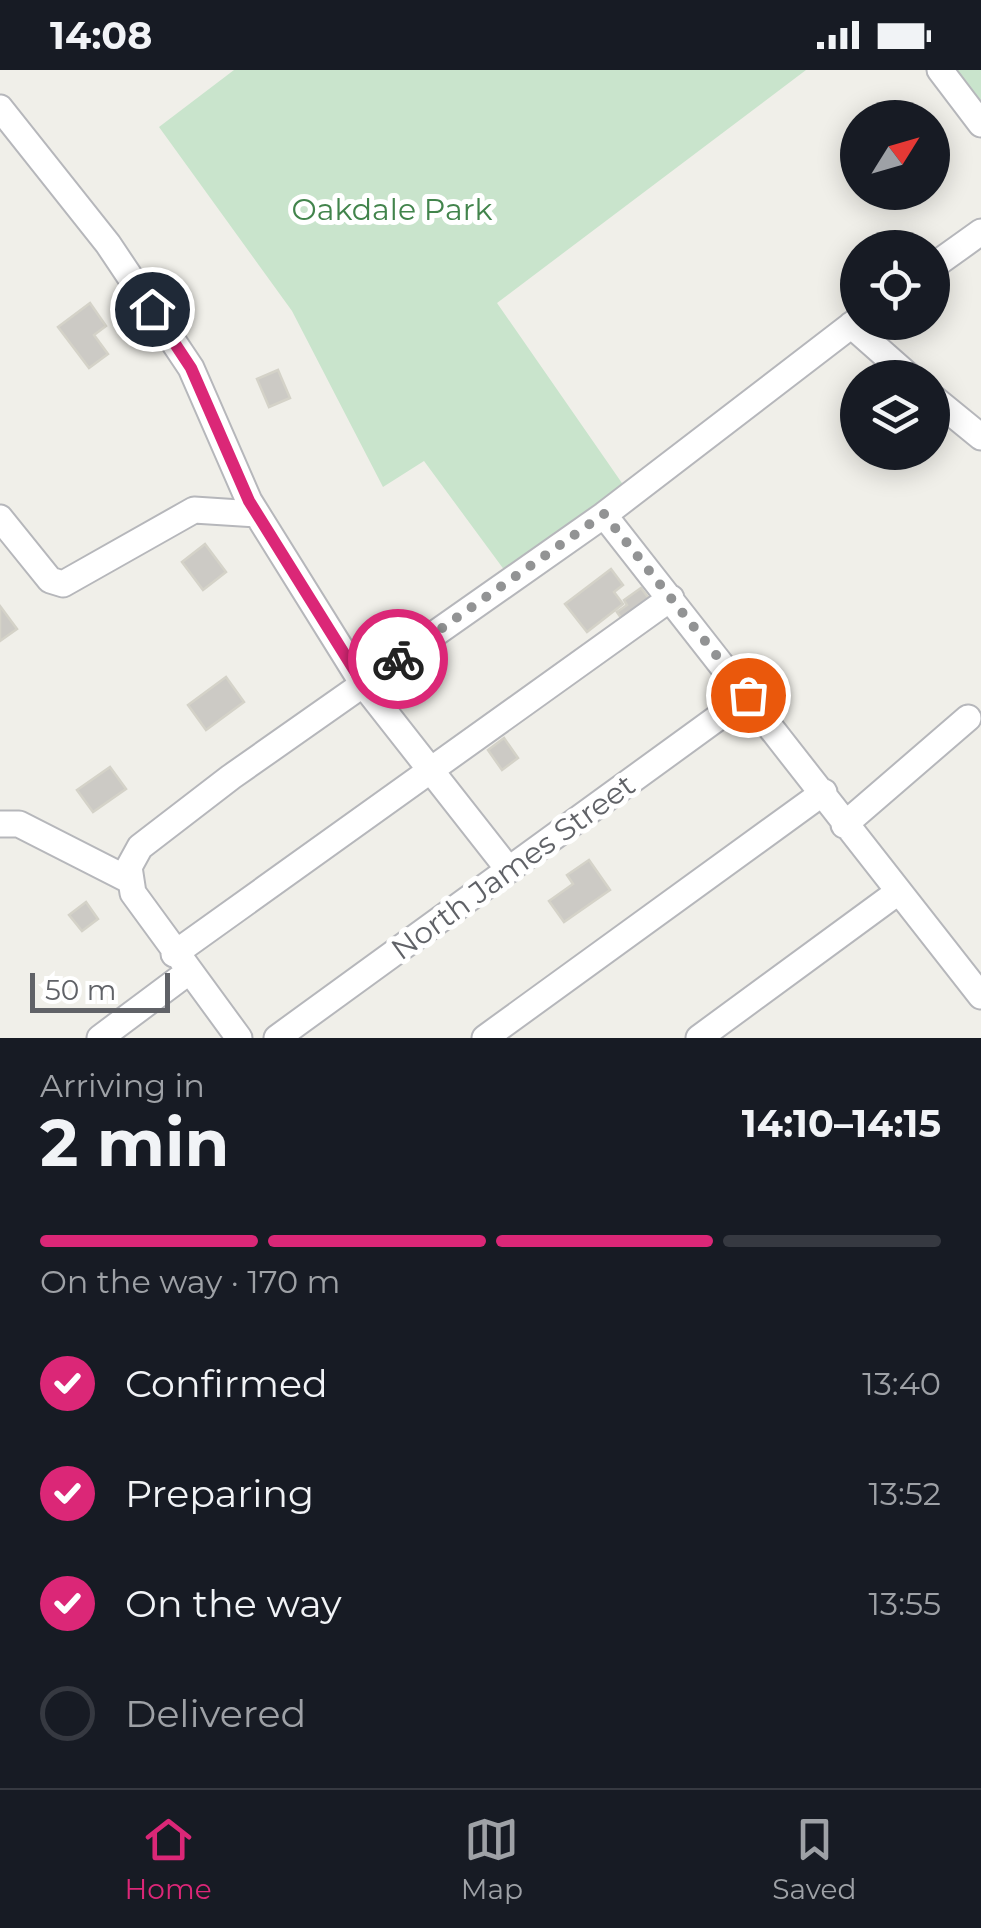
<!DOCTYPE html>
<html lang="en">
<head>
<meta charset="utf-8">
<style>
	body { margin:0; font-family:Montserrat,sans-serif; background:#242831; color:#f1f3f6; height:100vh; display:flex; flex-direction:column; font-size:38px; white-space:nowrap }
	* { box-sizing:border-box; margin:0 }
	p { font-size:32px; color:#9ea1a6 }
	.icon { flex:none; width:55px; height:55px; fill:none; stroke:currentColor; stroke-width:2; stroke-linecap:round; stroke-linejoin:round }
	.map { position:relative; height:968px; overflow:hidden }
	.details { display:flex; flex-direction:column; background:#171b24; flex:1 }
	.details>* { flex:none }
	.needle { width:65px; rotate:53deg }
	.buttons { position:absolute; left:840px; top:30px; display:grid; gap:20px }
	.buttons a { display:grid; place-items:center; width:110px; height:110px; border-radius:50%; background:#171b24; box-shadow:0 5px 25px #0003; font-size:50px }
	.scale { position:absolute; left:30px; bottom:25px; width:140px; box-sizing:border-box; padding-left:10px; border:5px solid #606267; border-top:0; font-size:28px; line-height:35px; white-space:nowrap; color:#606267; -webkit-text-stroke:8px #fff; paint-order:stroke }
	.pin { position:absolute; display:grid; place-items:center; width:85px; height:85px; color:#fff; margin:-42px; border:5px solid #fff; border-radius:50%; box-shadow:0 2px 10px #0007 }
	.courier { position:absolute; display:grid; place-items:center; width:100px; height:100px; margin:-50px; border:8px solid #db2777; border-radius:50%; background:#fff; color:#222; box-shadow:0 2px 12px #0007 }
	.headline em { font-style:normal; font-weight:700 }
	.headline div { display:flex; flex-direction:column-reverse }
	.headline { display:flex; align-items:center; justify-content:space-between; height:170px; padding:0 40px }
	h1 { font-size:65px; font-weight:700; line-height:75px }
	.bar { display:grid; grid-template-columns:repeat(4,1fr); gap:15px 10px; align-content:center; height:120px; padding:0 40px }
	.bar i { height:12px; border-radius:8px; background:#363941 }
	.bar .active { background:#db2777 }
	.bar p { grid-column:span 4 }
	ol { padding:0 40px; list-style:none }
	li { display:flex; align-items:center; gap:30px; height:110px }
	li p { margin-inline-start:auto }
	li .icon { padding:10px; border-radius:50%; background:#db2777; color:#fff; stroke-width:4 }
	li:last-child { color:#9ea1a6 }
	li i { width:55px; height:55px; border:5px solid #363941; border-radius:50% }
	.status { display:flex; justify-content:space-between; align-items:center; height:70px; padding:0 50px; background:#171b24; direction:ltr }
	.status svg { height:28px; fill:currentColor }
	.menu { display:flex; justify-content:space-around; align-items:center; height:140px; border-top:2px solid #363941; background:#171b24; font-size:28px; color:#9ea1a6 }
	.menu a { display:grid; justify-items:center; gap:5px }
	.menu .active { color:#db2777 }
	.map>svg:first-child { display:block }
	.green { fill:#c9e4cc }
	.building { fill:#cccac5; stroke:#d4d2c8; stroke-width:2.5 }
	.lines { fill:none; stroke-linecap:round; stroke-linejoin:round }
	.minor-casing { stroke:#b6b7bb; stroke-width:29 }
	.minor { stroke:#fff; stroke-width:25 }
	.done { stroke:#929394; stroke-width:10; stroke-dasharray:0 18 }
	.route { stroke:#db2777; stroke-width:12 }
	.labels { text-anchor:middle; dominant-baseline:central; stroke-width:10; stroke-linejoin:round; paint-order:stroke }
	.park-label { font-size:30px; fill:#42844c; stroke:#fff }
	.street-label { font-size:30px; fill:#606267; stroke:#fff }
</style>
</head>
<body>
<div class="status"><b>14:08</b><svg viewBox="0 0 49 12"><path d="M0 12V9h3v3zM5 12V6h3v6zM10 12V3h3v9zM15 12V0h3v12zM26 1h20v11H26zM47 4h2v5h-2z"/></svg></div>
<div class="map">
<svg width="981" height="968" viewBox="0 0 981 968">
	<rect width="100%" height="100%" fill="#f0efe9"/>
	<path class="green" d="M234,0H806L497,233L624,416L505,501L424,391L383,417L292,241L159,57Z
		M949,0H981V41Z"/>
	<path class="building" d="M90,233L106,256L94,265L108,284L89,298L58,257Z
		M278,300L290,328L269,337L257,309Z
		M205,474L226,502L203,520L182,492Z
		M611,499L623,515L614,522L623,534L587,562L565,534Z
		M641,518L654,535L626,555L617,542L627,535L624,530Z
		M0,536L17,559L0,571Z
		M226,607L244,632L206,660L188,635Z
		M504,668L518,688L502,700L488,680Z
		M110,697L126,719L93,742L77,720Z
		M589,790L610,820L564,852L549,831L573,814L567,805Z
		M86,832L98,849L82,861L69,845Z"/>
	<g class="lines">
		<defs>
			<path id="minor" d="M940,0L981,54
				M0,38L108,174L191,298L249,431L363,614L509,800
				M932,197L981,162
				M851,255L911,308
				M932,327L981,367
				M604,445L981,926
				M0,448L50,510L63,514L194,440L257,444
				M0,754H19L129,810
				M844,755L968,648
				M174,884L671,528
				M100,968L187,903
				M239,968L133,823L129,797L140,777L231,707L604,445L858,250
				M277,968L749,625
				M485,968L824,722
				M699,968L898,822"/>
		</defs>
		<use href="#minor" class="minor-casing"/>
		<use href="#minor" class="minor"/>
	</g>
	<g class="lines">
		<path class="done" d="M398,589L604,444L748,625"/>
		<path class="route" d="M152,239L191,298L249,431L363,614L398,589"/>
	</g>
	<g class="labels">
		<g class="park-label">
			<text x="392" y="139">Oakdale Park</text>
		</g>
		<g class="street-label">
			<text transform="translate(513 797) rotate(-36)">North James Street</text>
		</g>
	</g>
</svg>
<div class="buttons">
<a><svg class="needle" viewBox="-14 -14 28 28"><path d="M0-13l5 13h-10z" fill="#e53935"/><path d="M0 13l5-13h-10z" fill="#9ea1a6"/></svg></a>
<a><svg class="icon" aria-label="locate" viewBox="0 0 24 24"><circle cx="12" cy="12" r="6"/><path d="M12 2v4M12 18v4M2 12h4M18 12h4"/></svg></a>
<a><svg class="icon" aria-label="layers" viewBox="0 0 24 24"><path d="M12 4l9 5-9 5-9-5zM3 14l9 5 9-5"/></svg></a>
</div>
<div class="scale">50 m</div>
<div class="pin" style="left:748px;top:625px;background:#ea580c"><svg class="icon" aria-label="bag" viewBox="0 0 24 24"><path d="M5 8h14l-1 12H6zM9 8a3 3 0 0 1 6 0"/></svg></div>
<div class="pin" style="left:152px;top:239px;background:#1f2937"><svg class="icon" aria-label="home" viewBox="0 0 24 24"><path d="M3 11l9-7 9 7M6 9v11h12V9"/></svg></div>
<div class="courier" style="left:398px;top:589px"><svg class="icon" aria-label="bike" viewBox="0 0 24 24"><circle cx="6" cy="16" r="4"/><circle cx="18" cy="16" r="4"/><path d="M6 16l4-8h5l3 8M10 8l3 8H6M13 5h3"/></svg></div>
</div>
<section class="details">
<div class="headline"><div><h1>2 min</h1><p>Arriving in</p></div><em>14:10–14:15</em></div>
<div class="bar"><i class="active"></i><i class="active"></i><i class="active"></i><i></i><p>On the way · 170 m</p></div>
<ol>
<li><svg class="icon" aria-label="check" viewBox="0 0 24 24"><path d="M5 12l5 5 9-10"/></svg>Confirmed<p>13:40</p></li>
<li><svg class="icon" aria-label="check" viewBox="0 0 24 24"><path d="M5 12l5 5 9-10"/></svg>Preparing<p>13:52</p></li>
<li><svg class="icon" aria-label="check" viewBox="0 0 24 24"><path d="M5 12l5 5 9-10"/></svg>On the way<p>13:55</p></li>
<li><i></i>Delivered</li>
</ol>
</section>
<nav class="menu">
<a class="active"><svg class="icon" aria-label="home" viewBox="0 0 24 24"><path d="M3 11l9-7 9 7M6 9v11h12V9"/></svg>Home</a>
<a><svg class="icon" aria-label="map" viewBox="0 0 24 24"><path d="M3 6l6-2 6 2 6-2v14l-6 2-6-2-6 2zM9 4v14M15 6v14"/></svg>Map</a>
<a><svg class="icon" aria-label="saved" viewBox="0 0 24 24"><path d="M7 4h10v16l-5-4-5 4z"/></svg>Saved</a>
</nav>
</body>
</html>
